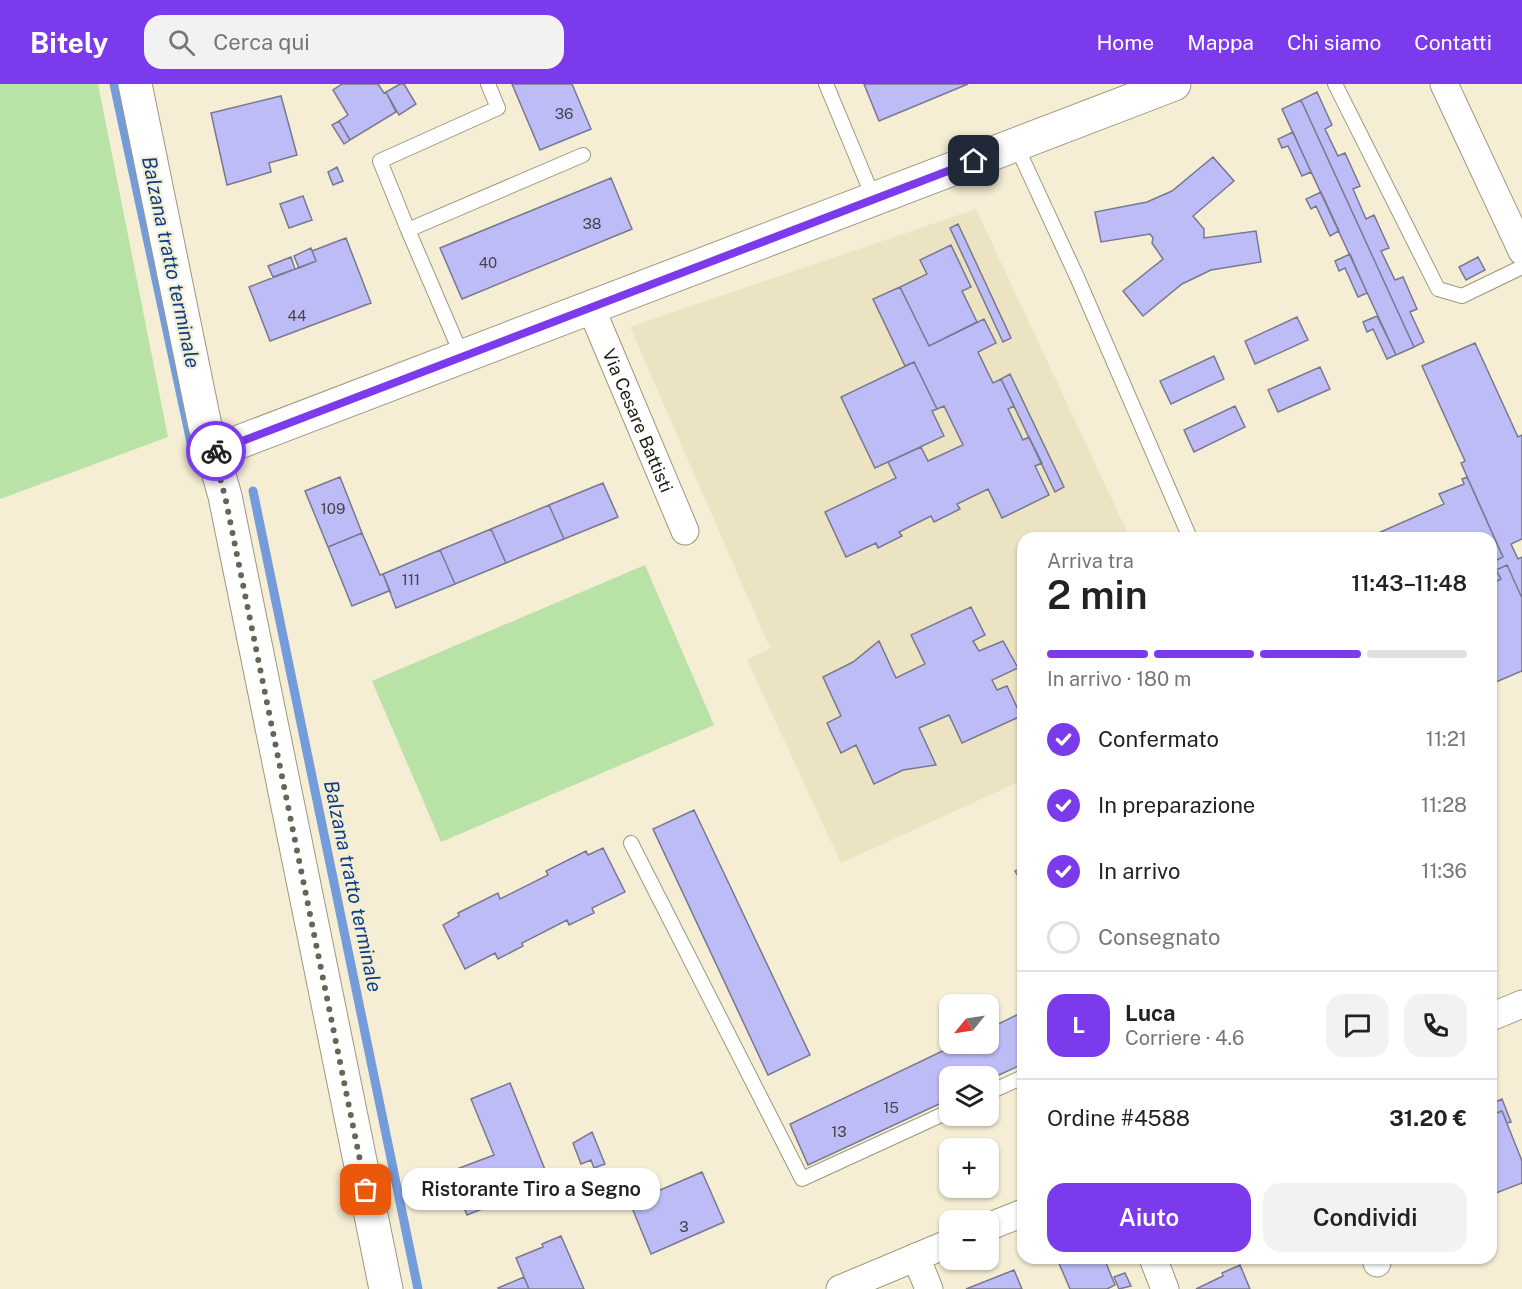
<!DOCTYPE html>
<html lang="it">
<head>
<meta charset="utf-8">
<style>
	body { margin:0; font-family:"Public Sans",sans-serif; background:#f2f2f2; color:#222; height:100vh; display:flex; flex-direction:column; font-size:22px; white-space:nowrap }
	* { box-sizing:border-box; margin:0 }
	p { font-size:20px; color:#767676 }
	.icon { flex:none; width:33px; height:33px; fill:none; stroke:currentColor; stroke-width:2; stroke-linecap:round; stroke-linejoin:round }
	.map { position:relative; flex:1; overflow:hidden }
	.side { position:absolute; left:1017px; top:448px; width:480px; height:732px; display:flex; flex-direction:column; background:#fff; border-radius:18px; box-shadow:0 2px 4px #0004 }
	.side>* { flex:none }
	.needle { width:39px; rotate:240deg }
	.buttons { position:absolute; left:939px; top:910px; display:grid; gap:12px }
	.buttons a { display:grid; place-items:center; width:60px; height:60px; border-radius:12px; background:#fff; box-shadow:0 2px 4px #0004; font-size:30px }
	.pin { position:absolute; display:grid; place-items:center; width:51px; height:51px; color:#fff; margin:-26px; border-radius:12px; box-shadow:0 3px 9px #0006 }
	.courier { position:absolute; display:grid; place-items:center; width:60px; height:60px; margin:-30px; border:4px solid #7c3aed; border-radius:50%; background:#fff; color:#222; box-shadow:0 2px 8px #0007 }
	.bubble { position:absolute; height:42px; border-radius:18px; background:#fff; box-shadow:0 2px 4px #0004; font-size:20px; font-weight:600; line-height:42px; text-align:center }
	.summary em { font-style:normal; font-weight:600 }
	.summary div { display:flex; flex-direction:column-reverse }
	.summary { display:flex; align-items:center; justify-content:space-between; height:102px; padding:0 30px }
	h1 { font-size:39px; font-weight:600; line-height:45px }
	.bar { display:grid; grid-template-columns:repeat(4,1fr); gap:9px 6px; align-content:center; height:72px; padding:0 30px }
	.bar i { height:8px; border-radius:4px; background:#e0e0e0 }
	.bar .selected { background:#7c3aed }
	.bar p { grid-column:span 4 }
	.line { display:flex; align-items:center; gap:15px; padding:0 30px; border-top:2px solid #e0e0e0 }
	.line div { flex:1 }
	.round { display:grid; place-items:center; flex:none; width:63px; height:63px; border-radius:18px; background:#f2f2f2 }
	ol { padding:0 30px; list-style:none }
	li { display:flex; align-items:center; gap:18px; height:66px }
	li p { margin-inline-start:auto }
	li .icon { padding:6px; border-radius:50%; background:#7c3aed; color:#fff; stroke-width:4 }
	li:last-child { color:#767676 }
	li i { width:33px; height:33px; border:3px solid #e0e0e0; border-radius:50% }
	.cta { display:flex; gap:12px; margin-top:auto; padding:12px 30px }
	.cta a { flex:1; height:69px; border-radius:18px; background:#7c3aed; color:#fff; font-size:24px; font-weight:600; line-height:69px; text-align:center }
	.cta a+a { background:#f2f2f2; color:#222 }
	header { display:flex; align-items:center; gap:36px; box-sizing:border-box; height:84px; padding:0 30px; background:#7c3aed; color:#fff }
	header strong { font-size:28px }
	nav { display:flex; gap:33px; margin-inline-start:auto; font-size:21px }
	.search { width:420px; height:54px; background:#f2f2f2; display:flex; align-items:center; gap:15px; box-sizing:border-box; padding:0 21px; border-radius:18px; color:#767676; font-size:22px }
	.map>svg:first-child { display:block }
	.built { fill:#ebe3c1 }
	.green { fill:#b9e2a6 }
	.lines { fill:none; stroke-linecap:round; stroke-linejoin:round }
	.stream { stroke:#749cda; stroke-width:9 }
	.building { fill:#bdbcf6; stroke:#78788f; stroke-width:1.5 }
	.lane-casing { stroke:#9d977f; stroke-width:16 }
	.street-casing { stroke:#9d977f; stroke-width:29 }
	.secondary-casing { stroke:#9d977f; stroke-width:35 }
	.lane { stroke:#fff; stroke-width:14 }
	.street { stroke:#fff; stroke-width:27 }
	.secondary { stroke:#fff; stroke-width:33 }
	.done { stroke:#696556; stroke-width:6; stroke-dasharray:0 10.8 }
	.route { stroke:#7c3aed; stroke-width:8 }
	.labels { text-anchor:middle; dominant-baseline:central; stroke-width:4.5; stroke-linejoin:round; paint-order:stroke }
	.number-label { font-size:15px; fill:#46434b }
	.street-label { font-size:18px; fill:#1e1b12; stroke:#f5eed4 }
	.water-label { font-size:20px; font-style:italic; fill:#093e86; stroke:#f5eed4 }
</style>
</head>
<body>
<header>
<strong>Bitely</strong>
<div class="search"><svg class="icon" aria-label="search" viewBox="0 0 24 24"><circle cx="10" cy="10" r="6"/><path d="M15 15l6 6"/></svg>Cerca qui</div>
<nav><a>Home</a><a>Mappa</a><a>Chi siamo</a><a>Contatti</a></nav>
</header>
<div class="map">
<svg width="1522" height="1205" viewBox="0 0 1522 1205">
	<rect width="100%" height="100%" fill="#f5eed4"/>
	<path class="built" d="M976,125L1130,454H1023V696L841,779L747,576L770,564L630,243Z"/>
	<path class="green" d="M0,0H98L168,353L0,415Z
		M645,481L714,641L441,758L372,597Z"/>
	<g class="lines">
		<path class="stream" d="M114,0L192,363
			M253,407L418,1205"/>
	</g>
	<path class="building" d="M342,0H378L384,9L386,8L396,28L350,56L339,37L348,31L333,6Z
		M400,0H404L416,20L399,31L386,8Z
		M512,0H572L591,45L540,66Z
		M864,0H968L879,37Z
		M1317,8L1332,41L1325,45L1338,72L1345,69L1360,102L1353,105L1366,135L1374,131L1389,164L1381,167L1395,196L1403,193L1417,225L1410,228L1424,258L1414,263L1301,16Z
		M281,12L297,71L269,79L271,88L227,101L211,29Z
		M1301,16L1414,263L1396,271L1282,25Z
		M339,37L350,56L344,60L332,41Z
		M1293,48L1311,88L1302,92L1288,62L1282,64L1278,55Z
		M1213,73L1234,97L1193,132L1204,145V154L1256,147L1261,178L1211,186L1182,200L1143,232L1123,207L1163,175L1152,159L1153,154L1150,150L1101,158L1095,128L1147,118L1172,107Z
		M337,83L343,97L333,101L328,88Z
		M611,94L632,145L462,215L440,164Z
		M1321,108L1339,147L1330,152L1316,122L1311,125L1306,115Z
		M303,112L312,136L289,144L280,120Z
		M958,140L1011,254L1003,258L950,144Z
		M346,154L371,219L270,257L249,203L316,177L312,167Z
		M951,161L971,203L962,207L977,238L929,262L900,203L927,190L920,176Z
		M311,164L316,177L299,184L294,172Z
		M1350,170L1367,209L1358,213L1345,184L1339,187L1335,177Z
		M291,173L295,185L273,193L268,182Z
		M1478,173L1485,186L1466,196L1459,183Z
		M900,203L929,262L984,235L996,259L978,268L993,299L1001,295L1014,322L1008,325L1023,356L1029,353L1042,379L1035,382L1049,411L1002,434L988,405L957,420L960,425L934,438L931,432L899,448L902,452L878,464L876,459L846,473L825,428L896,394L888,378L921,363L928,377L963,361L944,322L937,325L914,278L905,282L873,215Z
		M1377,232L1396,271L1387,275L1373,245L1367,248L1363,238Z
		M1297,233L1308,256L1255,280L1245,257Z
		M1475,259L1518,353L1522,351V455L1511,460L1518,475L1522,473V514L1507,481L1496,486L1501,495L1491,500V479L1503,473L1461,379L1465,377L1422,282Z
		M1214,272L1224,295L1171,320L1160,297Z
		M914,278L937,325L932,327L944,352L875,384L841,313Z
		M1320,283L1330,305L1278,328L1268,306Z
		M1010,290L1064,403L1055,408L1001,295Z
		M1235,322L1245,343L1194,368L1184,346Z
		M340,393L362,449L328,463L305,407Z
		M1467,393L1503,473L1491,479V454H1367L1444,420L1439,410L1464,400L1462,395Z
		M603,399L618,433L564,455L549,421Z
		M549,421L564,455L506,479L491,445Z
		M491,445L506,479L455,500L440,466Z
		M362,449L380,491L383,490L391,509L389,507L352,522L328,463Z
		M440,466L455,500L396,524L383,490Z
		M1507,481L1522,514V587L1491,600V500L1501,495L1496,486Z
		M971,523L985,551L973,557L979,567L1003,557L1018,584L992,596L997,606L1007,602L1021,632L962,659L949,631L919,644L936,681L903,686L874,700L856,661L841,669L827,639L841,632L823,593L853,578L879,557L896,594L925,580L911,551Z
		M694,726L810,971L768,991L653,745Z
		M603,764L625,808L592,824L594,829L569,841L567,836L522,859L523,862L498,875L495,869L465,885L443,841L459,832L458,829L498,809L500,815L548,791L546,787L586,767L588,771Z
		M1023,783V812L1019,803L1023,801L1015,787Z
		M1023,928V980L988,996V993H950V1015L808,1081L790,1040L957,960H988V945Z
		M510,999L550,1098L467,1131L449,1088L494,1071L471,1015Z
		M1502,1015L1511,1038L1507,1039L1502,1027L1491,1031V1020Z
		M1502,1027L1522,1077V1099L1491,1111V1031Z
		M592,1048L605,1080L594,1084L591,1076L581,1080L573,1059Z
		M702,1088L724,1138L651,1170L630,1119Z
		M561,1152L584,1205H529L516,1174L543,1163L542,1160Z
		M1065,1174H1104L1115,1201L1107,1205H1070L1058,1177Z
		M1240,1181L1250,1205H1196L1223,1192L1222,1189Z
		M1014,1186L1022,1205H966Z
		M1125,1189L1131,1202L1119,1205L1114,1193Z
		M524,1193L529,1205H499L498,1204Z"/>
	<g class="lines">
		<defs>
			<path id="lane" d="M826,0L874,115
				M1335,0L1438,205L1462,212L1522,183
				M1016,61L1077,193L1190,454
				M408,146L380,77L498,24L488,0
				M463,274L408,146L583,71
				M631,759L802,1095L950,1027
				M988,1009L1023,993"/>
			<g id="street">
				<path d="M1444,0L1522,167"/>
				<path id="s1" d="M591,224L685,447"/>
				<path d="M1491,933L1522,920"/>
				<path d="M988,1143L1023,1129"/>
				<path d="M916,1173L929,1205"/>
				<path d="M1153,1174L1165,1205"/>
				<path d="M1376,1174L1377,1179"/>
				<path d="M840,1205L950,1159"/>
			</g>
			<path id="secondary" d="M135,0L205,342L225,412L386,1205
				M213,368L1174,0"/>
		</defs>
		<use href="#lane" class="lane-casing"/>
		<use href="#street" class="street-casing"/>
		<use href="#secondary" class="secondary-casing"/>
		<use href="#lane" class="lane"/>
		<use href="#street" class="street"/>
		<use href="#secondary" class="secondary"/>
	</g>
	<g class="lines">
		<path class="done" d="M216,367L213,368L225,412L366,1106"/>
		<path class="route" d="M216,367L974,77"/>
	</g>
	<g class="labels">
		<g class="number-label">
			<text x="564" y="29">36</text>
			<text x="592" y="139">38</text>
			<text x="488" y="178">40</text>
			<text x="297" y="231">44</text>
			<text x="333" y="424">109</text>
			<text x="411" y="495">111</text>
			<text x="891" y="1023">15</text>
			<text x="839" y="1047">13</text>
			<text x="684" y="1142">3</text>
		</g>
		<g class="street-label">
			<text stroke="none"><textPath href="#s1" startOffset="122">Via Cesare Battisti</textPath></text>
		</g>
		<g class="water-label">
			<text transform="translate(171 178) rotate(78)">Balzana tratto terminale</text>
			<text transform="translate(353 802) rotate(78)">Balzana tratto terminale</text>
		</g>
	</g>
</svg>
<div class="buttons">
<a><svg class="needle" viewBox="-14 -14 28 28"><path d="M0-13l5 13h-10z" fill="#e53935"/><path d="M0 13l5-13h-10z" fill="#767676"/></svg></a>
<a><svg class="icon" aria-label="layers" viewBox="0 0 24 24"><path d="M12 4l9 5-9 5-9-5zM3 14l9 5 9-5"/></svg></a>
<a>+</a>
<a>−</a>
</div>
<div class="pin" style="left:366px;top:1106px;background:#ea580c"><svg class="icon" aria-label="bag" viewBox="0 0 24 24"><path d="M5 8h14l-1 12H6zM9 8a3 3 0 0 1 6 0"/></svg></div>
<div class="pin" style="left:974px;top:77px;background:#1f2937"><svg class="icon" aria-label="home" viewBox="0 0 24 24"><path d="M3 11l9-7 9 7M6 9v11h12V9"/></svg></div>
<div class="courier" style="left:216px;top:367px"><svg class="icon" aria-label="bike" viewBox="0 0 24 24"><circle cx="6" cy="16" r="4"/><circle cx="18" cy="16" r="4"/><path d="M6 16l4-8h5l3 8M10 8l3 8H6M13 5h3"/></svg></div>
<div class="bubble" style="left:402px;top:1084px;width:258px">Ristorante Tiro a Segno</div>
<section class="side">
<div class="summary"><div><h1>2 min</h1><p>Arriva tra</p></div><em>11:43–11:48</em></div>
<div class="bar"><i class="selected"></i><i class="selected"></i><i class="selected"></i><i></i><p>In arrivo · 180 m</p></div>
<ol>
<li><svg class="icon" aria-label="check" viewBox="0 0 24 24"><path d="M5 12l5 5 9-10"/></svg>Confermato<p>11:21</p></li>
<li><svg class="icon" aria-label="check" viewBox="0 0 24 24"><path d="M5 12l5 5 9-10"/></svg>In preparazione<p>11:28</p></li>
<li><svg class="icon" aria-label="check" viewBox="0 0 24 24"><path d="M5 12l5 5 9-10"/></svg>In arrivo<p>11:36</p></li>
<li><i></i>Consegnato</li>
</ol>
<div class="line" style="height:108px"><b class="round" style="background:#7c3aed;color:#fff">L</b><div><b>Luca</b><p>Corriere · 4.6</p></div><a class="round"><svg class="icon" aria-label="chat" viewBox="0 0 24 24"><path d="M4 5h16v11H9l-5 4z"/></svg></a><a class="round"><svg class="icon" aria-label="phone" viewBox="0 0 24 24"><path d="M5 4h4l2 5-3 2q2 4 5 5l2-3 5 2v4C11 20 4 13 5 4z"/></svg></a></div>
<div class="line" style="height:78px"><div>Ordine #4588</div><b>31.20 €</b></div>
<div class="cta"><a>Aiuto</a><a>Condividi</a></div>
</section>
</div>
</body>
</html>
